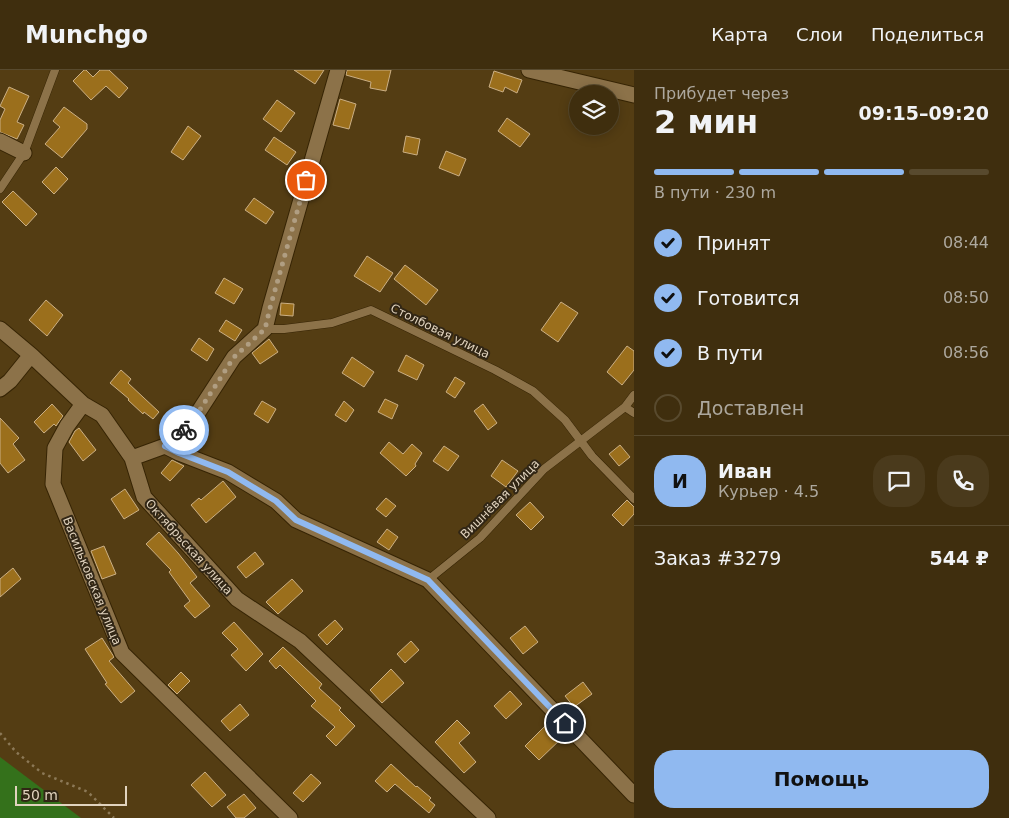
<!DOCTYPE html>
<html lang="ru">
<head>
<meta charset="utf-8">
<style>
	body { margin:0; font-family:"DejaVu Sans",sans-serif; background:#4a3a1c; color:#f1f3f6; height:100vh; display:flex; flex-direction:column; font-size:19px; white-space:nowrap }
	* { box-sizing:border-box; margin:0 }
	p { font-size:16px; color:#ada89e }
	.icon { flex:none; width:28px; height:28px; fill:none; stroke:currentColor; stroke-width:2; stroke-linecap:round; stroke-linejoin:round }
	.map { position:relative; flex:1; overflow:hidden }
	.panel { display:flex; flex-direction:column; background:#3f2e0e; width:375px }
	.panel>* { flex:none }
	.controls { position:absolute; left:569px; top:15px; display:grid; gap:10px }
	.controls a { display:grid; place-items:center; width:50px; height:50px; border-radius:50%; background:#3f2e0e; box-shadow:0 2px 12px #0003,0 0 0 1px #584a2e; font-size:25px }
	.scale { position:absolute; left:15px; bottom:12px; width:112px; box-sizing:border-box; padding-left:5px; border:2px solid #e1d3be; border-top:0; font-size:14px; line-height:18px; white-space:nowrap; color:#e1d3be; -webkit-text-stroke:4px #312615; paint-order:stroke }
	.pin { position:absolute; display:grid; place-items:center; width:42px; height:42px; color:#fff; margin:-21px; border:2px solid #fff; border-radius:50%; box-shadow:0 1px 5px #0007 }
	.courier { position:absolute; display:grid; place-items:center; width:50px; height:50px; margin:-25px; border:4px solid #90b9f0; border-radius:50%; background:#fff; color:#222; box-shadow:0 1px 6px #0007 }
	.summary em { font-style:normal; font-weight:700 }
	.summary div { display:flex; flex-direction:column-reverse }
	.summary { display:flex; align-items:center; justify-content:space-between; height:85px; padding:0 20px }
	h1 { font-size:32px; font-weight:700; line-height:38px }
	.bar { display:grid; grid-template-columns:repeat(4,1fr); gap:8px 5px; align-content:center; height:60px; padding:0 20px }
	.bar i { height:6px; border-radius:4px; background:#584a2e }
	.bar .selected { background:#90b9f0 }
	.bar p { grid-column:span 4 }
	.line { display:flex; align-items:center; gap:12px; padding:0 20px; border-top:1px solid #584a2e }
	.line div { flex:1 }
	.round { display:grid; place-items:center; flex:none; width:52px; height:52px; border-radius:20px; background:#4a3a1c }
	ol { padding:0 20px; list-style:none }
	li { display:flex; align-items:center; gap:15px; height:55px }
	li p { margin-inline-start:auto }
	li .icon { padding:5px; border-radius:50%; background:#90b9f0; color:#111; stroke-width:4 }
	li:last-child { color:#ada89e }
	li i { width:28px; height:28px; border:2px solid #584a2e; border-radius:50% }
	.cta { display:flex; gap:10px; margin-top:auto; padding:10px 20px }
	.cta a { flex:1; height:58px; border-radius:20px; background:#90b9f0; color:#111; font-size:20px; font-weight:700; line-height:58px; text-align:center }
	header { display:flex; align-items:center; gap:30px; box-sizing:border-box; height:70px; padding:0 25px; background:#3f2e0e; border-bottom:1px solid #584a2e }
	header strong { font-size:24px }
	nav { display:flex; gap:28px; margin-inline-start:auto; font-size:18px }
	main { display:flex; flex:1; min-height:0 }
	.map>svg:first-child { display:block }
	.green { fill:#34711b }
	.building { fill:#9b6f1c; stroke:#cbaf84 }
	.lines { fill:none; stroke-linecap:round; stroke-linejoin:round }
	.service-casing { stroke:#362404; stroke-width:9 }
	.minor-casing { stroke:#362404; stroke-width:17 }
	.path { stroke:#8c7957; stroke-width:2.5; stroke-dasharray:2.5 4; stroke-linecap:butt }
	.service { stroke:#8c7249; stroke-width:8 }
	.minor { stroke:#8c7249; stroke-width:15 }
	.done { stroke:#b09e82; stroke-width:5; stroke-dasharray:0 9 }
	.route { stroke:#90b9f0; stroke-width:6 }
	.labels { text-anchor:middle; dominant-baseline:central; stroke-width:4; stroke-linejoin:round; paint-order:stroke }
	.street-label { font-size:12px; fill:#e1d3be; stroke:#312615 }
</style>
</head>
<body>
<header>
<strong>Munchgo</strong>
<nav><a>Карта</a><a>Слои</a><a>Поделиться</a></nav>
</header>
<main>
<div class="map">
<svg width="634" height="748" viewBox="0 0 634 748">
	<rect width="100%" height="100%" fill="#543d13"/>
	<path class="green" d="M0,687L81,748H0Z"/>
	<path class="building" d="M84,0H86L93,7L100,0H109L128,18L119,28L106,16L91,30L73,11Z
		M294,0H324L315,14Z
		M347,0H391L386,21L370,18L371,12L346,5Z
		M494,1L522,10L517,23L505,17L503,22L489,17Z
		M9,17L29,26L17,52L24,55L17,69L0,62V50L5,39L0,36Z
		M340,29L356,34L349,59L333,55Z
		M277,30L295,43L281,62L263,49Z
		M64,37L87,54V59L62,88L45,74L60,57L53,51Z
		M507,48L530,64L520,77L498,61Z
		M188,56L201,66L183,90L171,82Z
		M406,66L420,69L417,85L403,82Z
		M274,67L296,82L287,95L265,80Z
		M446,81L466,89L459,106L439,98Z
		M56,97L68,109L54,124L42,112Z
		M13,121L37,144L26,156L2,132Z
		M254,128L274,142L266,154L245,140Z
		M367,186L393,203L380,222L354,206Z
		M405,195L438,220L426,235L394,209Z
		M224,208L243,219L234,234L215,223Z
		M46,230L63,245L47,266L29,250Z
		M561,232L578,243L558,272L541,260Z
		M281,233L294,234L293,246L280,245Z
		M226,250L242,260L235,271L219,261Z
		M199,268L214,279L207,291L191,280Z
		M269,269L278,282L260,294L252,283Z
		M627,276L634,281V300L622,315L607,302Z
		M406,285L424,295L417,310L398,301Z
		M352,287L374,302L364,317L342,303Z
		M121,300L131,309L128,313L159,342L153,349L144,342L143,344L128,330L129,329L110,313Z
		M455,307L465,313L455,328L446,322Z
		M385,329L398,335L392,349L378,342Z
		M262,331L276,339L268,353L254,344Z
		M344,331L354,340L346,352L335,345Z
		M52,334L63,346L56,356L54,354L44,363L34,352Z
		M483,334L497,353L488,360L474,341Z
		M0,348L19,368L13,374L25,390L8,403L0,393Z
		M79,358L96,380L83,391L69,372L75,361Z
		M389,372L403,384L412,374L422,383L415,394L416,396L406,406L380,383Z
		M620,375L630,387L619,396L609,384Z
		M444,376L459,386L448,401L433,391Z
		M172,390L184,396L170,411L161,403Z
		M502,390L518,401L506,417L491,406Z
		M223,411L236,427L206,453L191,435L199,428L201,430Z
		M125,419L139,440L124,449L111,429Z
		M386,428L396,436L386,447L376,439Z
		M627,430L634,437V444L623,456L612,445Z
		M530,432L544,447L531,460L516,445Z
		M387,459L398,467L389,480L377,472Z
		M159,462L178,483L197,507L190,513L210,536L195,548L184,536L190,531L169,502L171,500L146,474Z
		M104,476L116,504L102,509L91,481Z
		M255,482L264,494L246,508L237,497Z
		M13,498L21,509L0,527V509Z
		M292,509L303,521L278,544L266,532Z
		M335,550L343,559L327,575L318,565Z
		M234,552L263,584L246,601L231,585L238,579L222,563Z
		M525,556L538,572L523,584L510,568Z
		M102,568L114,587L109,591L135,621L121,633L105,614L107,613L85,579Z
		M411,571L419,580L405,593L397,584Z
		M283,577L322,614L319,618L341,638L339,640L355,656L336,676L326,666L335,657L311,636L316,631L280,595L276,599L269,591Z
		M391,599L404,613L382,633L370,620Z
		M181,602L190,611L177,624L168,615Z
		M583,612L592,624L574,637L565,626Z
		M510,621L522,634L506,649L494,636Z
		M240,634L249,645L230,661L221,651Z
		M457,650L470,663L459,673L476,692L464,703L435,672Z
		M550,651L564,666L539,690L525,676Z
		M391,694L416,717L417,716L431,728L429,730L435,735L429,743L395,714L387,722L375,711Z
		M205,702L226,725L212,737L191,715Z
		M311,704L321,713L303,732L293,723Z
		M244,724L256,738L244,748H236L227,737Z"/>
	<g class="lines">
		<defs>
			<path id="service" d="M0,119L24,83L55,0
				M265,259H284L332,253L371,240L495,300L533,321L565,350L592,386L634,429
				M625,337L634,343
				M428,510L480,468L544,399L625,337L634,325"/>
			<path id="minor" d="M529,0L634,25
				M0,71L24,83
				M0,259L31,285L83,334L102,345L132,388L144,427L237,529L300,571L488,748
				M0,319L10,311L31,285
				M83,334L67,356L55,378L53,414L122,583L290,748
				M165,376L179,383L228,402L276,431L296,450L428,510L634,725
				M132,388L165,376L190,355L234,287L265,259L270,238L338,0"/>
		</defs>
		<use href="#service" class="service-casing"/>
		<use href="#minor" class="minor-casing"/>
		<path class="path" d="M0,663L16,682L42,703L88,722L114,748"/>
		<use href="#service" class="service"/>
		<use href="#minor" class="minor"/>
	</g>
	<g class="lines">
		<path class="done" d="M184,360L190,355L234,287L265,259L270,238L306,110"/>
		<path class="route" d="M184,360L165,376L179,383L228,402L276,431L296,450L428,510L565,653"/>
	</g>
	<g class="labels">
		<g class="street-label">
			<text transform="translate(440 261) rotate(26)">Столбовая улица</text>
			<text transform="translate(500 429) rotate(-45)">Вишнёвая улица</text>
			<text transform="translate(189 477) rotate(48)">Октябрьская улица</text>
			<text transform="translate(92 511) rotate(68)">Васильковская улица</text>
		</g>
	</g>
</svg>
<div class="controls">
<a><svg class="icon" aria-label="layers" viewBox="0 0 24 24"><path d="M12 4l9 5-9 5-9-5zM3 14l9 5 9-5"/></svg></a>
</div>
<div class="scale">50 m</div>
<div class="pin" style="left:306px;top:110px;background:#ea580c"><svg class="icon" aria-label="bag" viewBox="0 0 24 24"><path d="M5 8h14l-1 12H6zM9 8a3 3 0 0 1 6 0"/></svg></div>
<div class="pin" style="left:565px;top:653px;background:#1f2937"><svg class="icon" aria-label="home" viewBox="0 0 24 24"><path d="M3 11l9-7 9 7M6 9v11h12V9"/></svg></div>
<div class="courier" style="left:184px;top:360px"><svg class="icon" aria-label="bike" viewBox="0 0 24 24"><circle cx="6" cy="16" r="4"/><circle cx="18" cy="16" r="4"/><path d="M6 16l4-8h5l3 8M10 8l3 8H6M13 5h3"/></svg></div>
</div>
<section class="panel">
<div class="summary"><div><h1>2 мин</h1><p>Прибудет через</p></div><em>09:15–09:20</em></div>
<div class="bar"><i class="selected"></i><i class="selected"></i><i class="selected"></i><i></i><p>В пути · 230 m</p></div>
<ol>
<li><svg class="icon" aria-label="check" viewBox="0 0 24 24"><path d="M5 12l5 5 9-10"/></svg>Принят<p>08:44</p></li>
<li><svg class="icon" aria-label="check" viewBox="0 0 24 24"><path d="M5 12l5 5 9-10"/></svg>Готовится<p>08:50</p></li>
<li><svg class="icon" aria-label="check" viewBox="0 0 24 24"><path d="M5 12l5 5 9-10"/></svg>В пути<p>08:56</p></li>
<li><i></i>Доставлен</li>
</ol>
<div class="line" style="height:90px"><b class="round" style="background:#90b9f0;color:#111">И</b><div><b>Иван</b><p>Курьер · 4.5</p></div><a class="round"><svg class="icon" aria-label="chat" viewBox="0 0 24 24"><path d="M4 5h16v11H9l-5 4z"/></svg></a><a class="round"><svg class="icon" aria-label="phone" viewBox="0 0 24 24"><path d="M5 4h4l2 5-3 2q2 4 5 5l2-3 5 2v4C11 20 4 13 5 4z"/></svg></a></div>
<div class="line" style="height:65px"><div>Заказ #3279</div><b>544 ₽</b></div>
<div class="cta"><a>Помощь</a></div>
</section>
</main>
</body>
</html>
